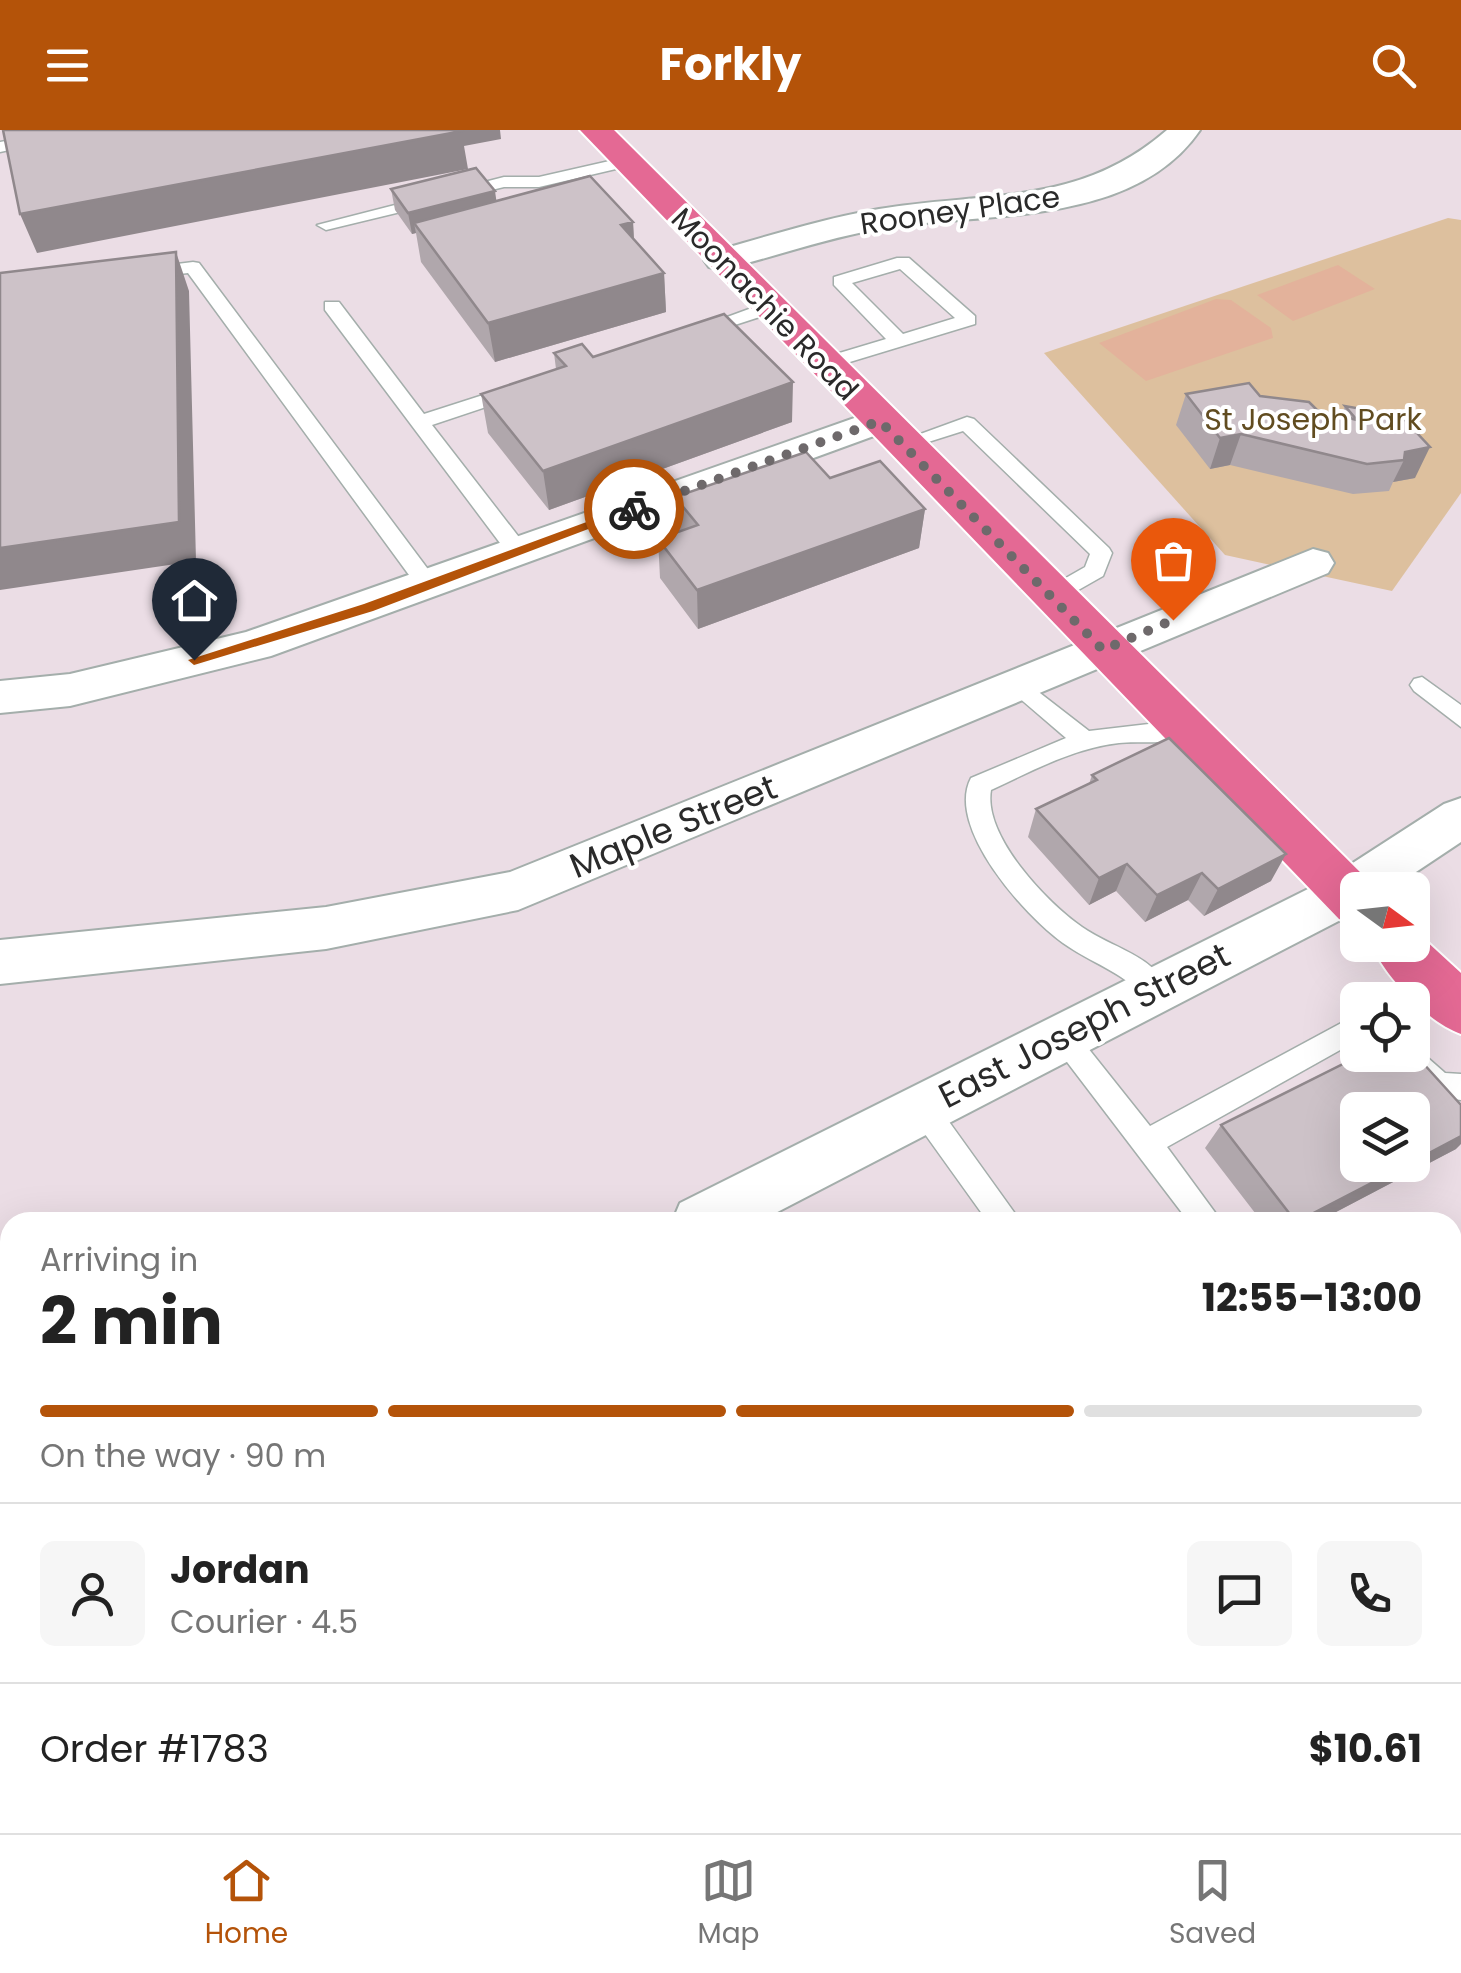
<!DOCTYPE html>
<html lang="en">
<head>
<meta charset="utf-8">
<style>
	body { margin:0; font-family:Poppins,sans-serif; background:#f6f6f6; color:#222; height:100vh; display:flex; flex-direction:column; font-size:38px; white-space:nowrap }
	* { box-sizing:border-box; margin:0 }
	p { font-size:32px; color:#767676 }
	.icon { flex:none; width:55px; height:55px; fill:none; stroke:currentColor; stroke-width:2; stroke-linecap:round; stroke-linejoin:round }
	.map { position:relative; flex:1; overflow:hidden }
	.drawer { position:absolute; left:0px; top:1082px; width:1462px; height:622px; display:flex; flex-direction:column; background:#fff; border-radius:30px 30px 0 0; box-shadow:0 10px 40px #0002 }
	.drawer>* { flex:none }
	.needle { width:65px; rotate:105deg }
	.tools { position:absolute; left:1340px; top:742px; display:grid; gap:20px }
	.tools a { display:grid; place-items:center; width:90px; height:90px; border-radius:15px; background:#fff; box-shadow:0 10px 40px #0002; font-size:50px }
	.pin { position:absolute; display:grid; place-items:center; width:85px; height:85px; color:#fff; margin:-102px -42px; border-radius:50% 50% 50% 0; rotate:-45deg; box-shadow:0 0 10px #0007 }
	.pin .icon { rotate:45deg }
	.courier { position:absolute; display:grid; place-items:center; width:100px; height:100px; margin:-50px; border:8px solid #b45309; border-radius:50%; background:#fff; color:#222; box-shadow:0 2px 12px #0007 }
	.headline em { font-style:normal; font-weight:700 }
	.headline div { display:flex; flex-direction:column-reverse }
	.headline { display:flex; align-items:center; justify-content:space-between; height:170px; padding:0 40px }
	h1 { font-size:65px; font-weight:700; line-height:75px }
	.bar { display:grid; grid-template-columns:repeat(4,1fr); gap:15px 10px; align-content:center; height:120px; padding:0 40px }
	.bar i { height:12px; border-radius:8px; background:#e0e0e0 }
	.bar .active { background:#b45309 }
	.bar p { grid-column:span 4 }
	.line { display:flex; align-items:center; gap:25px; padding:0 40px; border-top:2px solid #e0e0e0 }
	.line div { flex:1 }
	.round { display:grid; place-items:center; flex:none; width:105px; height:105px; border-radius:15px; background:#f6f6f6 }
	header { display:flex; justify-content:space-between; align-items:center; height:130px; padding:0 40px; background:#b45309; color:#fff; font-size:45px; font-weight:700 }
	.tab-bar { display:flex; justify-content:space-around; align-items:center; height:140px; border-top:2px solid #e0e0e0; background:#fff; font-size:28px; color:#767676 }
	.tab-bar a { display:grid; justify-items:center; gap:5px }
	.tab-bar .active { color:#b45309 }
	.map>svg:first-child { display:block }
	.green { fill:#ddc09e }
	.pitch { fill:#e3b29b }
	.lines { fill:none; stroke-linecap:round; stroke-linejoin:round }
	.service-casing { stroke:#a4aeab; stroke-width:3 }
	.minor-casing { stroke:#a4aeab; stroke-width:4 }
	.primary-casing { stroke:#fff; stroke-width:4 }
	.service { fill:#fff; fill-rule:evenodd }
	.minor { fill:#fff; fill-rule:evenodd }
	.primary { fill:#e46994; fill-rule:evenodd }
	.wall { fill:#b0a7ac }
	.shaded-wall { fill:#90888c }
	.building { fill:#cdc2c8; stroke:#90888c; stroke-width:2.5 }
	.route { fill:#b45309 }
	.done { stroke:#6e696b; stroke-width:10; stroke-dasharray:0 18 }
	.labels { text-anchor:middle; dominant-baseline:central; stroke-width:8; stroke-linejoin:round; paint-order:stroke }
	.far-street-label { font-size:30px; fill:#2a2a2a; stroke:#fff }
	.far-park-label { font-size:30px; fill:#614c20; stroke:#fff }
	.street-label { font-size:35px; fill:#2a2a2a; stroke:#fff }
</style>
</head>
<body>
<header><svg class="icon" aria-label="menu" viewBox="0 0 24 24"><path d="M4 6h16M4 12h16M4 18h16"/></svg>Forkly<svg class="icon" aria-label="search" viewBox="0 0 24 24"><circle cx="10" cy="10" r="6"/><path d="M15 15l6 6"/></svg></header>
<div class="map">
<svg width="1461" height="1703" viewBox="0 0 1461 1703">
	<rect width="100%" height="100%" fill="#ebdde5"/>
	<path class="green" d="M1448,88L1461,90V363L1392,461L1225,425L1044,223Z"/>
	<path class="pitch" d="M1338,135L1375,159L1293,191L1257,165Z
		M1216,169L1231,170L1271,198L1273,208L1146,251L1099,213Z"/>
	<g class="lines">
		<defs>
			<path id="service" d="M68,0H103L0,22V12Z
				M627,27L635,32L633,35L539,57H504L326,100L317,95L504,47H539Z
				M897,128H909L975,186V194L830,238H816V230L886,209L834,155V147ZM900,139L955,188L903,204L852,153Z
				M193,132L199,133L436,450V460H420L188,143L145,148L136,143L145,138Z
				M325,172H339L424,284L508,257H522V265L432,295L525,415V425H509L325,180Z
				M768,172L775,174V182L698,207L689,201Z
				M967,287L974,289L1109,418L1112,423L1103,446L1059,471H1043V461L1085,437L1090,424L963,301L903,320L893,314Z
				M1018,546L1089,601L1183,590L1195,599C1182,618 1140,610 1119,613C1074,618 1032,641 991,660C983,706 1047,773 1082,797C1112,818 1151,824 1169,859L1165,867H1145C1121,841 1091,833 1063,813C1025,786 945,697 971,648L1066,608L1010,560L1006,554L1010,548Z
				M1422,547L1461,575V597L1414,561L1410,555L1414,549Z
				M1358,884V910L1167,1017L1222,1092H1189L1048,907L1052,898L1062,895L1072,898L1150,996Z
				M1412,914L1445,943L1461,944V970C1431,967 1407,953 1394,925H1412Z
				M922,964L932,968L1021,1092H988L912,986L907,977L912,968Z"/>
			<path id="minor" d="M1167,0H1200C1132,99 981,81 878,99C824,109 773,127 721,140L709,137L704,130L709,123C765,107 821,89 879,79C986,61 1079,77 1167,0Z
				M880,279L893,283L899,291L893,299L271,526L70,576L0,583V551L70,544L246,502Z
				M1313,419L1328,423L1334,433L1328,443L518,780L326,819L0,854V810L326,777L510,742Z
				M1461,668V712L1389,760H1358V781L758,1092H672L680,1073L1328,749L1444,674Z
				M10,1376V1446L0,1451V1380Z
				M1452,1661L1461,1664V1703H1412L1409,1695H1452Z"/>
			<path id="primary" d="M580,0H614L1377,759L1358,760V795L1339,789Z
				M1412,798L1461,843V904C1427,892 1387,848 1371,815H1412Z"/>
		</defs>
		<use href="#service" class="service-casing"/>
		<use href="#minor" class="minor-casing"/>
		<use href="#primary" class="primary-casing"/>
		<use href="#service" class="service"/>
		<use href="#minor" class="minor"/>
		<use href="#primary" class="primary"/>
	</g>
	<path class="wall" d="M391,59L496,71L633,92L634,109L664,143L666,182L495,232L421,132L416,103L412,104L395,80Z
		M554,223L593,227L792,292L549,380L488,303L481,264L556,239Z
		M1186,264L1260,266L1341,286L1345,276L1401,286L1415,348L1393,352L1389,361L1353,364L1230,335L1210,339L1176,295Z
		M830,348L925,379L919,418L698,499L660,448L658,409L677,402L675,367Z
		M1092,645L1271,751L1204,786L1188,770L1145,792L1116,761L1089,775L1028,707L1036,679L1089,654Z
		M1221,995L1456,1019L1317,1092H1262L1205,1018Z"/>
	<path class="shaded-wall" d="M452,0H500L501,9L464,16L468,39L37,123L20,84Z
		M495,61L498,82L414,93L416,103L412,104L408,83Z
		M633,92L635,131L621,95Z
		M176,122L189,161L196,431L0,460V418Z
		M664,143L666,182L495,232L488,193Z
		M793,252L792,292L549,380L543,341Z
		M1241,304L1230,335L1210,339L1220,308Z
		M1430,317L1415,348L1393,352L1404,330L1405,322Z
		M925,379L919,418L698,499L697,460Z
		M1286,724L1271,751L1204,786L1218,759Z
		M1127,734L1116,761L1089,775L1099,748Z
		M1202,743L1188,770L1145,792L1157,765Z
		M1461,1006V1014L1456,1019L1317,1092H1297L1406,1035H1412V1032Z"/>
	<path class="building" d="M3,0H461L462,1L20,84Z
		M476,38L495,61L408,83L391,59Z
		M590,46L633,92L621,95L664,143L488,193L414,93Z
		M176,122L179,392L0,418V143Z
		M724,184L793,252L543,341L481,264L566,236L554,223L582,214L593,227Z
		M1249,253L1260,266L1309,272L1317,280L1357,290L1345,276L1401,286L1430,317L1405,322L1404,330L1367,334L1241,304L1220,308L1186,264Z
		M806,322L830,348L880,331L925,379L697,460L658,409L698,395L675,367Z
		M1169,608L1286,724L1218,759L1202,743L1157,765L1127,734L1099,748L1036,679L1097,650L1092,645Z
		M1412,921L1461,975V1006L1412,1032V980H1358V1035H1406L1296,1092L1221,995L1361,925H1412Z"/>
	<path class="route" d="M630,376L641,379L373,481L194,535L188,530L364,474Z"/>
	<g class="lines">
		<path class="done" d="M634,379L880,291L1103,520L1173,490"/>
	</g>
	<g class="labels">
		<g class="far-street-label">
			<text transform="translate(960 80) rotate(-8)">Rooney Place</text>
			<text transform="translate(765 174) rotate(46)">Moonachie Road</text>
		</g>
		<g class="far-park-label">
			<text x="1313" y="289">St Joseph Park</text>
		</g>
		<g class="street-label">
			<text transform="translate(673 696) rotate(-22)">Maple Street</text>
			<text transform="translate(1084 895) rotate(-27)">East Joseph Street</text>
		</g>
	</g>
</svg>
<div class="tools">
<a><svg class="needle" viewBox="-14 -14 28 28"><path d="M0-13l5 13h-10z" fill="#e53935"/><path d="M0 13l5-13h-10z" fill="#767676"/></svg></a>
<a><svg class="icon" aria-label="locate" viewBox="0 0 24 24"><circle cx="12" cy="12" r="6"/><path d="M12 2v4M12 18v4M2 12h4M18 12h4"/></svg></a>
<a><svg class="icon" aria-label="layers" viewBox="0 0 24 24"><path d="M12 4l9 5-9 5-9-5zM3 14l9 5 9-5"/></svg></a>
</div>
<div class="pin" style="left:1173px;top:490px;background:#ea580c"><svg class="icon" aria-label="bag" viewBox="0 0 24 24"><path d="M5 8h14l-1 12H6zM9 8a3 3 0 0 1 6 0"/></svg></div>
<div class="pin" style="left:194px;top:530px;background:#1f2937"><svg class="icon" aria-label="home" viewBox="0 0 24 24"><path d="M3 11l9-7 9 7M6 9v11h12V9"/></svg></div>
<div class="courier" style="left:634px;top:379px"><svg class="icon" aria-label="bike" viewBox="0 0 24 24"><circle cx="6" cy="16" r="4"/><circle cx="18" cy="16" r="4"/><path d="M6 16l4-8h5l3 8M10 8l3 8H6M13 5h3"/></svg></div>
<section class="drawer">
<div class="headline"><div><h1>2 min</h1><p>Arriving in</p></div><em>12:55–13:00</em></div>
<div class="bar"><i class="active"></i><i class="active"></i><i class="active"></i><i></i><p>On the way · 90 m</p></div>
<div class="line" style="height:180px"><a class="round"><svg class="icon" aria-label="person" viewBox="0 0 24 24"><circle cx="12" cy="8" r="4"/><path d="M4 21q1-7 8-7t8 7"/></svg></a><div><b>Jordan</b><p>Courier · 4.5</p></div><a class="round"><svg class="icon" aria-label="chat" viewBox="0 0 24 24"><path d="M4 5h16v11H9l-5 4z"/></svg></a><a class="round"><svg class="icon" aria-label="phone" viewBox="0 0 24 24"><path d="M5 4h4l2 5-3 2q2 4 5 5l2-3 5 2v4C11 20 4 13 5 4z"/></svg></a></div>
<div class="line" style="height:130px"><div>Order #1783</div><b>$10.61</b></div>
</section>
</div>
<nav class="tab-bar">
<a class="active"><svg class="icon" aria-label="home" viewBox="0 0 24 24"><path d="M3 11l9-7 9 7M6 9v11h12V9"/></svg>Home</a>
<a><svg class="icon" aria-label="map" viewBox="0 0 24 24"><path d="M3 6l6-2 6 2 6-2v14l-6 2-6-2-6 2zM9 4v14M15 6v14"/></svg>Map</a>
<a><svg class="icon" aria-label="saved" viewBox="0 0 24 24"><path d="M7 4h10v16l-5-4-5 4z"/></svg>Saved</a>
</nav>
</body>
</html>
